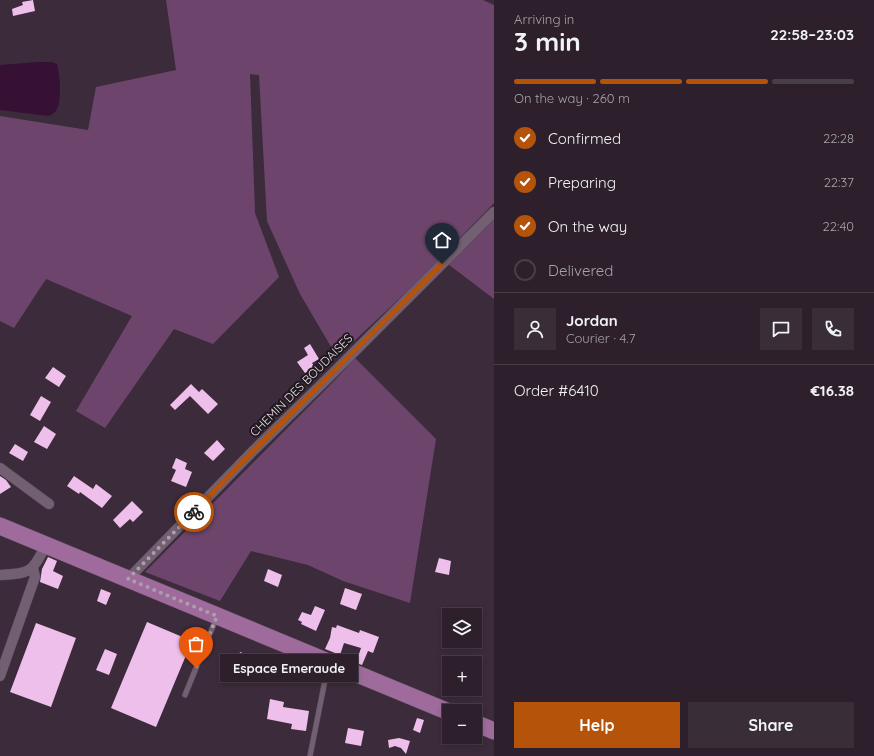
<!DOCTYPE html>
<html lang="en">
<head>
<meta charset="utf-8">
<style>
	body { margin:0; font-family:Quicksand,sans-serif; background:#392d38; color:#f1f3f6; height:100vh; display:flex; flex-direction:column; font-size:15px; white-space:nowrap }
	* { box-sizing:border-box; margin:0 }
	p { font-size:13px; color:#a7a3a9 }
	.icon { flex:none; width:22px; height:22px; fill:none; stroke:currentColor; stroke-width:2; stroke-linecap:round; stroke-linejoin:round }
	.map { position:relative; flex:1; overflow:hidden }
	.side { display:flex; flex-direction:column; background:#2d202c; width:380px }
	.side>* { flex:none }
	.tools { position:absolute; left:442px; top:608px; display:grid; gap:8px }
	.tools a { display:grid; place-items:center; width:40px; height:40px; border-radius:0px; background:#2d202c; box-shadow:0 2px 6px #0003,0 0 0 1px #483e48; font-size:20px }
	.pin { position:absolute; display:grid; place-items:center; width:34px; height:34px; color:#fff; margin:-41px -17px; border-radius:50% 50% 50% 0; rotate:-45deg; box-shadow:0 0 4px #0007 }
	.pin .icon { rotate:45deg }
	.courier { position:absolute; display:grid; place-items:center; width:40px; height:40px; margin:-20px; border:3px solid #b45309; border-radius:50%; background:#fff; color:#222; box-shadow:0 1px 5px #0007 }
	.bubble { position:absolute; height:28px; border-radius:0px; background:#2d202c; box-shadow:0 2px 6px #0003,0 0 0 1px #483e48; font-size:13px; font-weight:700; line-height:28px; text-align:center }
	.overview em { font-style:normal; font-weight:700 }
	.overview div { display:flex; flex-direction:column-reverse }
	.overview { display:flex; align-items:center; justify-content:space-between; height:68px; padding:0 20px }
	h1 { font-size:26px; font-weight:700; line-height:30px }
	.bar { display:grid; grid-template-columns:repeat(4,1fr); gap:6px 4px; align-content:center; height:48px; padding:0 20px }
	.bar i { height:5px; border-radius:3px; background:#483e48 }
	.bar .current { background:#b45309 }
	.bar p { grid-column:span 4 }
	.line { display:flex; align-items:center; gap:10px; padding:0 20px; border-top:1px solid #483e48 }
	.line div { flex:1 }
	.round { display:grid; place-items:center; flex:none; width:42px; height:42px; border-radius:0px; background:#392d38 }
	ol { padding:0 20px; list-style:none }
	li { display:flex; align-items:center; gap:12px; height:44px }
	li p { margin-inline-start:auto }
	li .icon { padding:4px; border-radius:50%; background:#b45309; color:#fff; stroke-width:4 }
	li:last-child { color:#a7a3a9 }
	li i { width:22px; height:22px; border:2px solid #483e48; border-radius:50% }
	.action { display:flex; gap:8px; margin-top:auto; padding:8px 20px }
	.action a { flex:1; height:46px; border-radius:0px; background:#b45309; color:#fff; font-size:16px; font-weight:700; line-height:46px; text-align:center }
	.action a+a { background:#392d38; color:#f1f3f6 }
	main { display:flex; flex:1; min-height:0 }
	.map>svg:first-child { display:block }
	.green { fill:#6d456c }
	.water { fill:#361035 }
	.building { fill:#efbfec }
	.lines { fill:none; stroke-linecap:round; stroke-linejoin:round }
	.service-casing { stroke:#564855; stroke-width:6 }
	.minor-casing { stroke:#564855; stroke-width:11 }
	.primary-casing { stroke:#564855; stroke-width:18 }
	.service { stroke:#725f71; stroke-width:5 }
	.minor { stroke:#725f71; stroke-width:10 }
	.primary { stroke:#9f6b9d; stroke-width:17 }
	.done { stroke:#ac9fab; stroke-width:4; stroke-dasharray:0 7.2 }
	.route { stroke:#b45309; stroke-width:5 }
	.labels { text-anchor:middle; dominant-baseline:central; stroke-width:4; stroke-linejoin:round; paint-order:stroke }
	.street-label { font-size:12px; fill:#e9dde8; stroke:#1e171e }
</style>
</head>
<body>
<main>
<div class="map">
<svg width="494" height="756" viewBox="0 0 494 756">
	<rect width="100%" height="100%" fill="#3c2b3b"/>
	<path class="green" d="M166,0H483L494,5V203L414,285L337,357L300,294L267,221L259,75L250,74L255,213L279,277L213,344L174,329L105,428L76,411L132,316L46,279L14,328L0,321V116L88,130L96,87L176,70Z
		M494,218V299L448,264Z
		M355,358L436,439L410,603L343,581L308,565L251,551L220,601L145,572L336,379Z"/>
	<path class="water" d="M38,62H52L57,64C60,75 62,101 56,111C54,113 51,115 48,116L0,110V65Z"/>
	<path class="building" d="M33,0L35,11L13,16L12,9L23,5L22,2Z
		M310,344L319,359L312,363L315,367L305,373L297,362L308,355L304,348Z
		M53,367L66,376L59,387L45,378Z
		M191,384L199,392L202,389L218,404L208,414L190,396L175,410L170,405Z
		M41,396L51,402L40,421L30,415Z
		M44,426L56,434L47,449L34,442Z
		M217,440L225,449L213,461L204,453Z
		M15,444L28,452L23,461L9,453Z
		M176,458L187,463L185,469L192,472L186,487L171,481L176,470L172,468Z
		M0,476L6,480L11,487L0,494Z
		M74,476L93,489L96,484L112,496L102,508L80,492L79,494L67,486Z
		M132,501L143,512L133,522L130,519L120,528L113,520Z
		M48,557L57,561L53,571L63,576L58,589L40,582L42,569Z
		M439,558L451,561L449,575L435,572Z
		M268,569L282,575L278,587L264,581Z
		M345,588L362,594L356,610L340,604Z
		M101,589L111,593L106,605L97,601Z
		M315,606L325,610L316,631L301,624L302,622L298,620L302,612L311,615Z
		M147,622L192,641L156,727L111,708Z
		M36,623L76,638L51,707L10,692Z
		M337,625L359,633L360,630L379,637L373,653L368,651L362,665L356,663L361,648L344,643L340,655L325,649L330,638L332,627L336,628Z
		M105,649L117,654L109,675L96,670Z
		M240,652L267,662L263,672L251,668L248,677L240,674L244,665L237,662Z
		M475,659L483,663L475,682Z
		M270,699L284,702L283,707L309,711L306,731L291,729L292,724L267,719Z
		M417,718L424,720L420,733L413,730Z
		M348,728L364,731L361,746L345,743Z
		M399,738L410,741L406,754L401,748L395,746L389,748L388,740Z"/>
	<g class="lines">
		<defs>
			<path id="service" d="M185,695L216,619
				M310,756L328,665"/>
			<path id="minor" d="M0,468L49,504
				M0,575C32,573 31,573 46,545
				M128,579L252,452L329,377L494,212
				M0,676L35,577L33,568"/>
			<path id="primary" d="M0,526L449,712
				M475,723L494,731"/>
		</defs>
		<use href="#service" class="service-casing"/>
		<use href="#minor" class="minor-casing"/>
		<use href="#primary" class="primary-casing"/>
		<use href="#service" class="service"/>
		<use href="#minor" class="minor"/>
		<use href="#primary" class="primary"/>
	</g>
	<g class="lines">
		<path class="done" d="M194,512L128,579L217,616L196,668"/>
		<path class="route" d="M194,512L252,452L442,264"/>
	</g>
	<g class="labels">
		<g class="street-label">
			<text transform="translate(301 385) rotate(-45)">CHEMIN DES BOUDAISES</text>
		</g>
	</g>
</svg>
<div class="tools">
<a><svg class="icon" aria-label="layers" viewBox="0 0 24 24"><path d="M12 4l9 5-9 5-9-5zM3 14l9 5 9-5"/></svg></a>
<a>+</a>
<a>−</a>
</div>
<div class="pin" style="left:196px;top:668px;background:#ea580c"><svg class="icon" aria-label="bag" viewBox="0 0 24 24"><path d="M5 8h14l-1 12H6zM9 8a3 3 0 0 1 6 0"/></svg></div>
<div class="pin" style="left:442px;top:264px;background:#1f2937"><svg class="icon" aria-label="home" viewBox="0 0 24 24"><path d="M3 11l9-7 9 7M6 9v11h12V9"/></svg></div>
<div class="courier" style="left:194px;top:512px"><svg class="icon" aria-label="bike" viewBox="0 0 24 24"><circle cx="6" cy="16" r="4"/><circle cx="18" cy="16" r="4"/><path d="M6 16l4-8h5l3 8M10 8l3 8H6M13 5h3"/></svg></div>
<div class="bubble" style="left:220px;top:654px;width:138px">Espace Emeraude</div>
</div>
<section class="side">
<div class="overview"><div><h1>3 min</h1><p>Arriving in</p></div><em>22:58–23:03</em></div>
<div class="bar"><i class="current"></i><i class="current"></i><i class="current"></i><i></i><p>On the way · 260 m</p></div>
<ol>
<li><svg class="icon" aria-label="check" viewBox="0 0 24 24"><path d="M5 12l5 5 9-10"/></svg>Confirmed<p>22:28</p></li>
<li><svg class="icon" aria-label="check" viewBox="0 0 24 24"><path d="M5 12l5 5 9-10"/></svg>Preparing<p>22:37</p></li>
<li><svg class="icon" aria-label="check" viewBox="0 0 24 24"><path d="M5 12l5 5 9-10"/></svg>On the way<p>22:40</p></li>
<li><i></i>Delivered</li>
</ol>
<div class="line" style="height:72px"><a class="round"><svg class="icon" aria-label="person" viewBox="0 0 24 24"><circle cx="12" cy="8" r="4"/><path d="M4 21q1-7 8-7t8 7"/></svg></a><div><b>Jordan</b><p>Courier · 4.7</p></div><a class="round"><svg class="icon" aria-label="chat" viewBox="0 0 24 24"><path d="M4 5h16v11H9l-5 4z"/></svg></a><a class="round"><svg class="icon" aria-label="phone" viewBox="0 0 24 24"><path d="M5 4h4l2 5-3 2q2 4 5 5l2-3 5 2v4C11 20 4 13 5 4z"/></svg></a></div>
<div class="line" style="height:52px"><div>Order #6410</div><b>€16.38</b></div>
<div class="action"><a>Help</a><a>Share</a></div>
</section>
</main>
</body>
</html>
